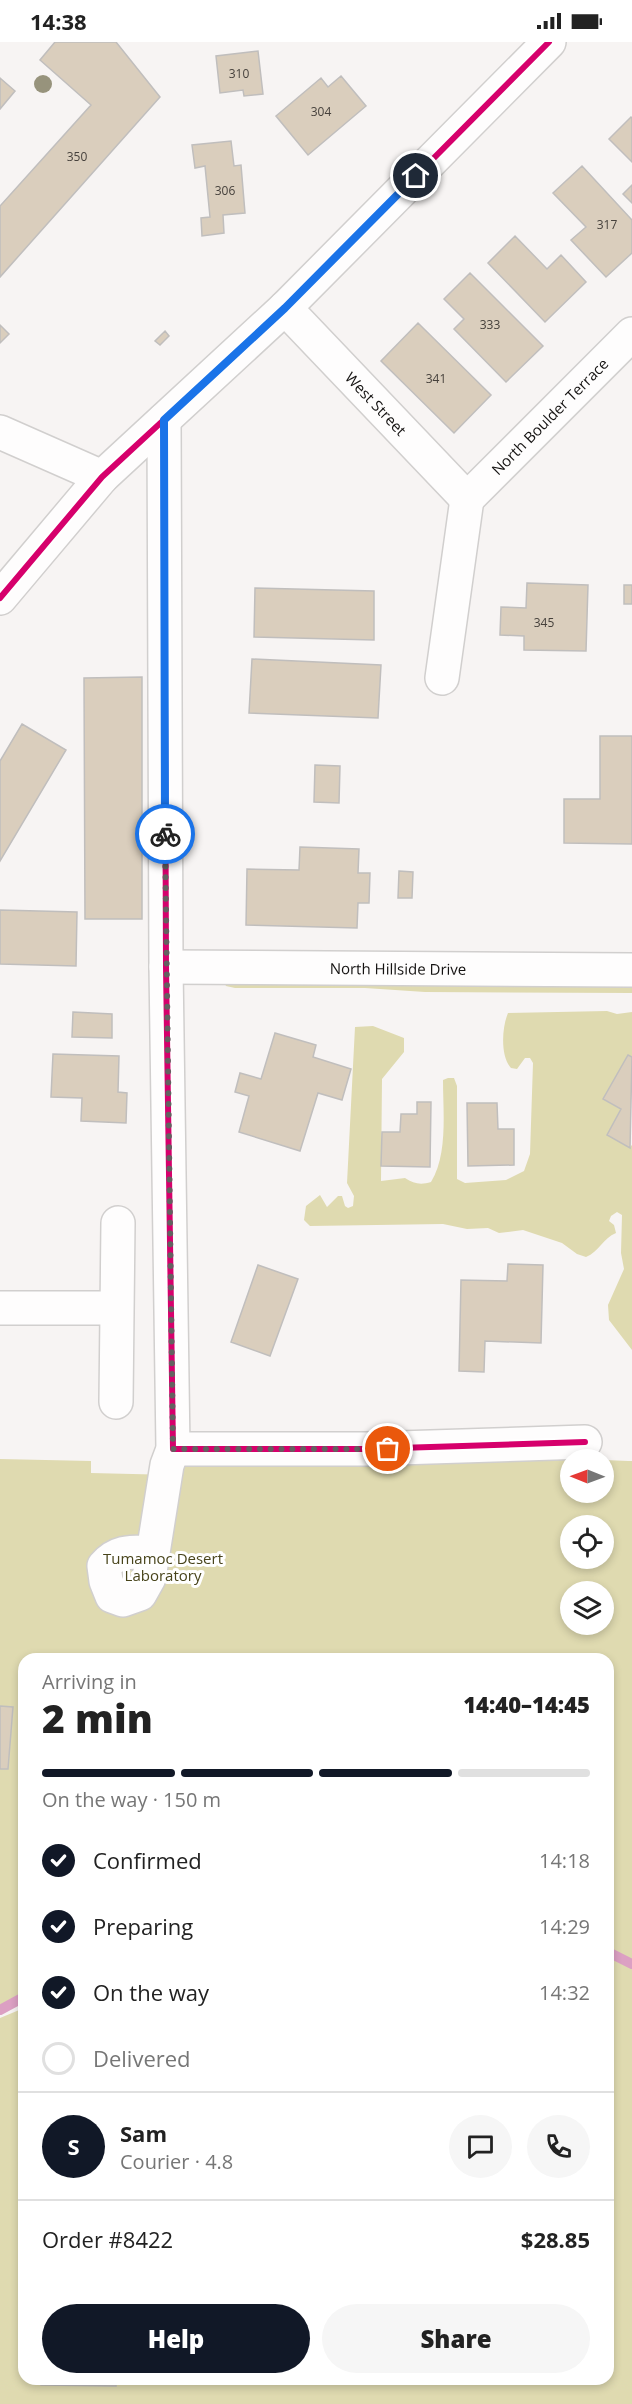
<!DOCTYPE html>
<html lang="en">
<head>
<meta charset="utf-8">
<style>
	body { margin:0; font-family:"Open Sans",sans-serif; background:#f6f6f6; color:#222; height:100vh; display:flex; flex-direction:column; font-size:22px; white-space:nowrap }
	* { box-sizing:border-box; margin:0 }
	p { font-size:20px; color:#767676 }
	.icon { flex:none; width:33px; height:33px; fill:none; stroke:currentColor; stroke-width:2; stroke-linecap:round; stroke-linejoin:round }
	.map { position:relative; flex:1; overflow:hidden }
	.panel { position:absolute; left:18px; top:1611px; width:596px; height:732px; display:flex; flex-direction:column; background:#fff; border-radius:18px; box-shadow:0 3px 9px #0003 }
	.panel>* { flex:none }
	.needle { width:39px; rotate:271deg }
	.tools { position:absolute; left:560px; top:1407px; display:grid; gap:12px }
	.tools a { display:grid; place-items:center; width:54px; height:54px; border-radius:50%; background:#fff; box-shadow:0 3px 9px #0003; font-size:30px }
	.pin { position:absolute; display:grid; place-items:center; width:51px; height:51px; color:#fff; margin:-26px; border:3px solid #fff; border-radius:50%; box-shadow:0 2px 6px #0007 }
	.courier { position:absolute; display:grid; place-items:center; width:60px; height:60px; margin:-30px; border:4px solid #1a73e8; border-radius:50%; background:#fff; color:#222; box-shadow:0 2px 8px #0007 }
	.overview em { font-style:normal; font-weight:800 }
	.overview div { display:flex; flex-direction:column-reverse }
	.overview { display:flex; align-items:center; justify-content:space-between; height:102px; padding:0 24px }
	h1 { font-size:39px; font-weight:800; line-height:45px }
	.bar { display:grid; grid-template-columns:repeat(4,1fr); gap:9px 6px; align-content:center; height:72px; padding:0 24px }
	.bar i { height:8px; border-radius:4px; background:#e0e0e0 }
	.bar .on { background:#111827 }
	.bar p { grid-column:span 4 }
	.line { display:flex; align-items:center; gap:15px; padding:0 24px; border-top:2px solid #e0e0e0 }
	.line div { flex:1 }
	.round { display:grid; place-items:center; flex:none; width:63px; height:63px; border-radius:32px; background:#f6f6f6 }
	ol { padding:0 24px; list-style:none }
	li { display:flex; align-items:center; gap:18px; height:66px }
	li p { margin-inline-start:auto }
	li .icon { padding:6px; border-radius:50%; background:#111827; color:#fff; stroke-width:4 }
	li:last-child { color:#767676 }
	li i { width:33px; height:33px; border:3px solid #e0e0e0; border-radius:50% }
	.button { display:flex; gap:12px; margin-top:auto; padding:12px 24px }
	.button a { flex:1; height:69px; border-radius:36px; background:#111827; color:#fff; font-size:24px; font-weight:800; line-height:69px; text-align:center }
	.button a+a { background:#f6f6f6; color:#222 }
	.status { display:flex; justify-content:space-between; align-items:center; height:42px; padding:0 30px; background:#fff; direction:ltr }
	.status svg { height:16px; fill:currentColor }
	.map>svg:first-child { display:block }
	.green { fill:#dfdab0; fill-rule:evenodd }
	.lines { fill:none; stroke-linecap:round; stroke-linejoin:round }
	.stream { stroke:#dca0c3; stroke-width:10 }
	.building { fill:#dacebd; stroke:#c0bebd; stroke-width:1.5 }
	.minor-casing { stroke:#d1cfce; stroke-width:36 }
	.major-casing { stroke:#d1cfce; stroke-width:36 }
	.minor { stroke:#fefdfd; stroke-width:33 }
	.major { stroke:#fefdfd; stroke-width:33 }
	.cycleway-casing { stroke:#fff; stroke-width:10 }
	.cycleway { stroke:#d6006c; stroke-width:6 }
	.tree { fill:#97937c }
	.done { stroke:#636160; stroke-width:6; stroke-dasharray:0 10.8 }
	.route { stroke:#1a73e8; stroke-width:8 }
	.labels { text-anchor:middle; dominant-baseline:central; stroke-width:6; stroke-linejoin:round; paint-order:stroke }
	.number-label { font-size:12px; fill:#46413c }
	.street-label { font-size:15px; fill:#141211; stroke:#fff }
	.park-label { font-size:15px; fill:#48441b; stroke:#fff }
</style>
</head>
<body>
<div class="status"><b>14:38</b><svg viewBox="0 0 49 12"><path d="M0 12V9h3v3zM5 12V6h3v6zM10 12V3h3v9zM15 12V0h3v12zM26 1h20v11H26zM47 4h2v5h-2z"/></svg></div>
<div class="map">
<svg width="632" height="2362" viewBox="0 0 632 2362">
	<rect width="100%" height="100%" fill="#f7f4f3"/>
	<path class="green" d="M632,937V951L425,950L365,946H235L226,944L224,940Z
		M607,969L617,972L632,970V1015L628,1013L603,1057L621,1067L607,1093L630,1105L632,1103V1308L609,1278L608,1263L624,1227L621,1211L622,1173L617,1170L611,1174L609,1179L614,1183L616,1191C603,1196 599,1210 586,1215L577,1212L562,1201L523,1188L499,1191L488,1186L467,1187L443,1182L310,1184L304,1178L306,1164L320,1153L327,1165L338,1154H342L345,1164L348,1166L353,1164L354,1154L347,1141L355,985L373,984L404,996V1010L382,1037L381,1139L405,1136C414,1142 421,1143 431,1140C448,1112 443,1070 443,1038L448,1036H454L457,1044V1137L465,1141L506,1138L524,1129L530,1112L533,1021L530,1016H525L517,1027L511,1026C500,1014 502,985 508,971Z
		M545,1411L557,1418H570V1450H603V1418L580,1417L628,1419H632V2362H0V1976L24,1966V2337H608V1617H24V1950L0,1963V1727H8L13,1665L0,1664V1417L91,1419V1431L174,1433V1415L292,1417L376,1425L446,1416ZM570,1484H603V1516H570ZM570,1550H603V1582H570Z"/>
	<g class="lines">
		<path class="stream" d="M608,1910L632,1922
			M0,1968L24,1955"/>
	</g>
	<path class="building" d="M55,0H116L160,55L0,235V164L91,63L40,18Z
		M258,9L263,52L244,54L243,48L220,51L216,14Z
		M341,34L366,64L308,113L276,74L321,36L328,45Z
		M0,36L15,49L0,67Z
		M631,75L632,76V120L609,97Z
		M231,99L234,124L241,123L245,171L223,173L224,191L202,194L201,176L210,175L205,124L195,126L192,103Z
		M582,124L632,178V211L606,235L571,198L586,185L553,151Z
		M632,143V161L623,152Z
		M515,194L547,227L561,213L586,240L545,280L488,221Z
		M470,231L543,304L506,340L454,287L464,277L444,257Z
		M418,281L491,353L454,391L381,319Z
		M0,283L9,292L0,301Z
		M165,289L169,294L160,303L155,299Z
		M527,541L588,543L586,609L524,608V594L500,593L501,565L526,566Z
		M624,543H632V562H624Z
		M255,546L374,549V598L254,595Z
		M252,617L381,623L378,676L249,671Z
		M142,635V877H85L84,636Z
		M22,682L66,708L0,819V719Z
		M600,694H632V802L564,801V757H600Z
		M315,723L340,724L339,761L314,760Z
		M300,805L359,807L358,831H370L369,861H358L357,886L246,883L247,827L299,828Z
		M399,829L413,830L412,856H398Z
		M0,868L77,870L76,924L0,922Z
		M73,970L112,972V996L72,995Z
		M275,991L316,1003L313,1015L351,1027L342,1058L318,1051L300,1109L239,1090L249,1054L235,1050L240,1031L261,1037Z
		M53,1012L119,1014L118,1050L127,1051L126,1081L81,1079L82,1056L51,1055Z
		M628,1013L632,1015L630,1106L607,1093L621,1067L603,1057Z
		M417,1060H431L430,1125L381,1124L382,1090H400L401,1072H417Z
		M467,1061H497L498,1087H514V1123L468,1124Z
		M508,1222L543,1223L541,1301L485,1299L484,1330L459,1329L461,1238L507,1239Z
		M258,1223L298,1237L270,1314L231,1300Z
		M0,1664L13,1665L8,1727H0Z
		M41,2337H116V2344L41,2343Z"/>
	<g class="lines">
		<defs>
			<g id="minor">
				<path id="s1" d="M285,266L467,457"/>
				<path d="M0,390L102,435"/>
				<path id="s2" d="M467,457L632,292"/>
				<path d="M442,636L467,457"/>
				<path id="s3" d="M166,925L632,928"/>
				<path d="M0,1266H116"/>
				<path d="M116,1360L118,1181"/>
				<path d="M173,1407H367L585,1400"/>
				<path d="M152,1510C133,1510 117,1508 104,1524L106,1539L112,1554L123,1558L140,1552L149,1536L167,1423L173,1407L166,925L164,378"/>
			</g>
			<path id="major" d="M0,556L102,435L285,266L549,0"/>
		</defs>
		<use href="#minor" class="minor-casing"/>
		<use href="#major" class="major-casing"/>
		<use href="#minor" class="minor"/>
		<use href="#major" class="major"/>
		<defs>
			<path id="cycleway" d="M164,378L166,925L173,1407H367L585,1400
				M0,556L102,435L285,266L549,0"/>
		</defs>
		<use href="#cycleway" class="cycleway-casing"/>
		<use href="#cycleway" class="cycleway"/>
	</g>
	<circle class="tree" cx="43" cy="42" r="9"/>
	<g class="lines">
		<path class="done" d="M165,792L173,1407H388"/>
		<path class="route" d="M165,792L164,378L285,266L416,134"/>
	</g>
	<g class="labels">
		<g class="number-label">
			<text x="239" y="31">310</text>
			<text x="321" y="69">304</text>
			<text x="77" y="114">350</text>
			<text x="225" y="148">306</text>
			<text x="607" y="182">317</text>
			<text x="490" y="282">333</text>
			<text x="436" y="336">341</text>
			<text x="544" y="580">345</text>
		</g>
		<g class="street-label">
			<text stroke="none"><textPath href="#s1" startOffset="132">West Street</textPath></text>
			<text stroke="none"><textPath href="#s2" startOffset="117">North Boulder Terrace</textPath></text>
			<text stroke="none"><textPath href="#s3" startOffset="232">North Hillside Drive</textPath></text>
		</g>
		<g class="park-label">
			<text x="163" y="1516">Tumamoc Desert<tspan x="163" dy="17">Laboratory</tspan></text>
		</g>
	</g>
</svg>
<div class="tools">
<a><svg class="needle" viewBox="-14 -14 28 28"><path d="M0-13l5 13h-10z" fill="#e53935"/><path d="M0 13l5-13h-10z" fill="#767676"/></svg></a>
<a><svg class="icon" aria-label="locate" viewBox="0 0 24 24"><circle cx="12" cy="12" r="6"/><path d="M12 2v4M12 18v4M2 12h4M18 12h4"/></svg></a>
<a><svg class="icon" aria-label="layers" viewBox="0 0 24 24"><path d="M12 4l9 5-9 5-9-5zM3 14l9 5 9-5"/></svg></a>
</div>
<div class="pin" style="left:388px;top:1407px;background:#ea580c"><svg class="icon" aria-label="bag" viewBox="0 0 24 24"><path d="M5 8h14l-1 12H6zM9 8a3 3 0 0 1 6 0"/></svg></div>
<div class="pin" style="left:416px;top:134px;background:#1f2937"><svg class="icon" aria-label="home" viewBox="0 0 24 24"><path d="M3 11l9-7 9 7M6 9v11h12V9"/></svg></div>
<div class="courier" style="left:165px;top:792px"><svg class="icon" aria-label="bike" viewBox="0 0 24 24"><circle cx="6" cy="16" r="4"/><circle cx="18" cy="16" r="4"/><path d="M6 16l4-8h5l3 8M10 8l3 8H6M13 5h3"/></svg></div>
<section class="panel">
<div class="overview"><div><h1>2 min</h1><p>Arriving in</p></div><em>14:40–14:45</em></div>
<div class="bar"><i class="on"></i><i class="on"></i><i class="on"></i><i></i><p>On the way · 150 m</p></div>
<ol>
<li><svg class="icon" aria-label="check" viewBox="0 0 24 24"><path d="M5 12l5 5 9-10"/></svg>Confirmed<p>14:18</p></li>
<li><svg class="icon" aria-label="check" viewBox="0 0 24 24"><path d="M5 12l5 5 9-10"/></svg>Preparing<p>14:29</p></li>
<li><svg class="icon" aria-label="check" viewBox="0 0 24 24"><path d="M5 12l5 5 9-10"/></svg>On the way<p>14:32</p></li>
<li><i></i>Delivered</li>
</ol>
<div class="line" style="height:108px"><b class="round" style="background:#111827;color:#fff">S</b><div><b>Sam</b><p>Courier · 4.8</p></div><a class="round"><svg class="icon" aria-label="chat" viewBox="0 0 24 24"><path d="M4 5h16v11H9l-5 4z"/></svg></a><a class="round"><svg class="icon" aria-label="phone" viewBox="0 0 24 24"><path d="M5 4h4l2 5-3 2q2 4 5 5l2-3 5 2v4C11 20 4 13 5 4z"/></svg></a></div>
<div class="line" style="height:78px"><div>Order #8422</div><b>$28.85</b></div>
<div class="button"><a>Help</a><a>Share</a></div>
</section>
</div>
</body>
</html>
